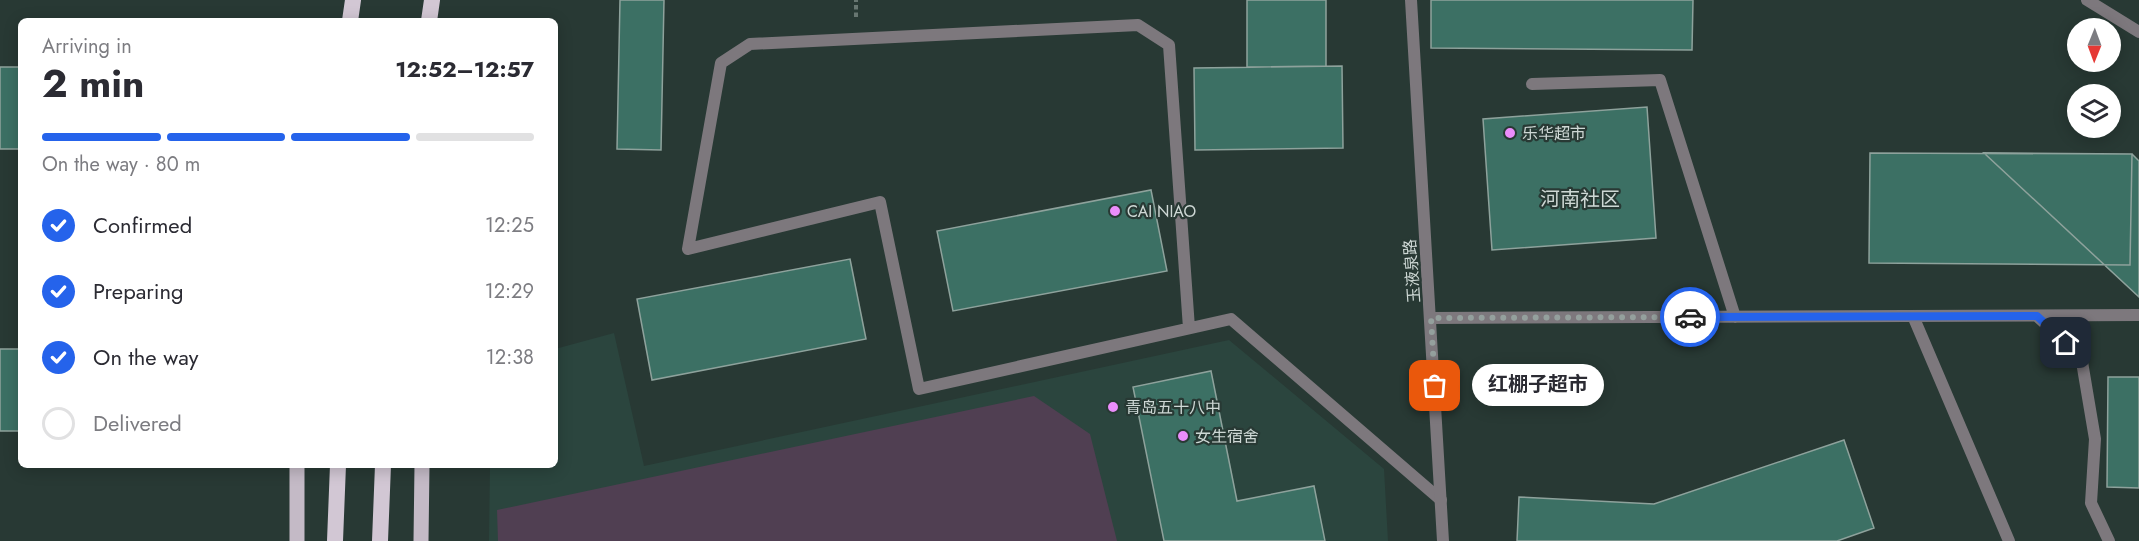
<!DOCTYPE html>
<html lang="en">
<head>
<meta charset="utf-8">
<style>
	body { margin:0; font-family:Jost,"Noto Sans SC",sans-serif; background:#f7f7f7; color:#2b2b33; height:100vh; display:flex; flex-direction:column; font-size:22px; white-space:nowrap }
	* { box-sizing:border-box; margin:0 }
	p { font-size:20px; color:#7c7c81 }
	.icon { flex:none; width:33px; height:33px; fill:none; stroke:currentColor; stroke-width:2; stroke-linecap:round; stroke-linejoin:round }
	.map { position:relative; flex:1; overflow:hidden }
	.details { position:absolute; left:18px; top:18px; width:540px; height:450px; display:flex; flex-direction:column; background:#fff; border-radius:9px; box-shadow:0 3px 15px #0003 }
	.details>* { flex:none }
	.needle { width:39px; rotate:181deg }
	.buttons { position:absolute; left:2067px; top:18px; display:grid; gap:12px }
	.buttons a { display:grid; place-items:center; width:54px; height:54px; border-radius:50%; background:#fff; box-shadow:0 3px 15px #0003; font-size:30px }
	.pin { position:absolute; display:grid; place-items:center; width:51px; height:51px; color:#fff; margin:-26px; border-radius:12px; box-shadow:0 3px 9px #0006 }
	.courier { position:absolute; display:grid; place-items:center; width:60px; height:60px; margin:-30px; border:4px solid #2563eb; border-radius:50%; background:#fff; color:#222; box-shadow:0 2px 8px #0007 }
	.bubble { position:absolute; height:42px; border-radius:21px; background:#fff; box-shadow:0 3px 15px #0003; font-size:20px; font-weight:700; line-height:42px; text-align:center }
	.overview em { font-style:normal; font-weight:700 }
	.overview div { display:flex; flex-direction:column-reverse }
	.overview { display:flex; align-items:center; justify-content:space-between; height:102px; padding:0 24px }
	h1 { font-size:39px; font-weight:700; line-height:45px }
	.bar { display:grid; grid-template-columns:repeat(4,1fr); gap:9px 6px; align-content:center; height:72px; padding:0 24px }
	.bar i { height:8px; border-radius:4px; background:#e1e1e2 }
	.bar .selected { background:#2563eb }
	.bar p { grid-column:span 4 }
	ol { padding:0 24px; list-style:none }
	li { display:flex; align-items:center; gap:18px; height:66px }
	li p { margin-inline-start:auto }
	li .icon { padding:6px; border-radius:50%; background:#2563eb; color:#fff; stroke-width:4 }
	li:last-child { color:#7c7c81 }
	li i { width:33px; height:33px; border:3px solid #e1e1e2; border-radius:50% }
	.map>svg:first-child { display:block }
	.built { fill:#2b453e }
	.green { fill:#503f52 }
	.building { fill:#3c7064; stroke:#8ea29c; stroke-width:1.5 }
	.lines { fill:none; stroke-linecap:round; stroke-linejoin:round }
	.path { stroke:#677671; stroke-width:4; stroke-dasharray:4.5 3; stroke-linecap:butt }
	.service { stroke:#7d787d; stroke-width:12 }
	.pedestrian { stroke:#7d787d; stroke-width:12 }
	.tertiary { stroke:#7d787d; stroke-width:12 }
	.primary { stroke:#c4bac6; stroke-width:15 }
	.trunk { stroke:#d2c7d4; stroke-width:16 }
	.done { stroke:#94a09d; stroke-width:6; stroke-dasharray:0 10.8 }
	.route { stroke:#2563eb; stroke-width:8 }
	.poi-dot { fill:#eb8dfb; stroke:#283934; stroke-width:2 }
	.labels { text-anchor:middle; dominant-baseline:central; stroke-width:4.5; stroke-linejoin:round; paint-order:stroke }
	.poi-label { font-size:16px; fill:#ced8d5; stroke:#283934; text-anchor:start }
	.street-label { font-size:16px; fill:#ced8d5; stroke:#283934 }
	.quarter-label { font-size:20px; fill:#ced8d5; stroke:#283934 }
</style>
</head>
<body>
<div class="map">
<svg width="2139" height="541" viewBox="0 0 2139 541">
	<rect width="100%" height="100%" fill="#283934"/>
	<path class="built" d="M614,333L644,466L1229,340L1384,469L1388,541H489L490,465H555V349Z"/>
	<path class="green" d="M1034,396L1090,434L1117,541H498L497,510Z"/>
	<path class="building" d="M620,0H664L661,150L617,149Z
		M1247,0H1326V66L1247,67Z
		M1431,0H1693L1692,50L1431,48Z
		M1342,66L1343,148L1195,150L1194,68Z
		M0,67H21V149H0Z
		M1647,107L1656,238L1492,250L1483,119Z
		M1870,153L2132,154L2130,265L1869,263Z
		M1984,153L2132,154L2139,161V297Z
		M1151,190L1167,271L953,311L937,231Z
		M850,259L866,339L652,380L637,299Z
		M0,349H21V431H0Z
		M1211,371L1237,501L1314,486L1325,541H1164L1133,387Z
		M2108,377H2139V488L2107,487Z
		M1844,440L1874,528L1837,541H1517L1519,497L1654,504Z"/>
	<g class="lines">
		<path class="path" d="M856,17V0"/>
		<path class="service" d="M1532,84L1660,80L1735,317
			M2037,316L2081,356L2095,439L2091,503L2109,541
			M1431,318L2139,315
			M1189,328L1169,45L1138,25L750,44L721,63L688,249L880,202L919,389L1231,319L1441,500"/>
		<path class="pedestrian" d="M1913,316L2009,541"/>
		<path class="tertiary" d="M1411,0L1443,541
			M2087,0L2139,32"/>
		<path class="primary" d="M297,541V465
			M421,541L422,465"/>
		<path class="trunk" d="M350,21L353,0
			M429,21L432,0
			M335,541L338,465
			M380,541L383,465"/>
	</g>
	<g class="lines">
		<path class="done" d="M1435,386L1431,318L1690,317"/>
		<path class="route" d="M1690,317L2037,316L2066,343"/>
	</g>
	<g class="poi-dot">
		<circle cx="1510" cy="133" r="6"/>
		<circle cx="1115" cy="211" r="6"/>
		<circle cx="1113" cy="407" r="6"/>
		<circle cx="1183" cy="436" r="6"/>
	</g>
	<g class="labels">
		<g class="poi-label">
			<text x="1522" y="133">乐华超市</text>
			<text x="1127" y="211">CAI NIAO</text>
			<text x="1125" y="407">青岛五十八中</text>
			<text x="1195" y="436">女生宿舍</text>
		</g>
		<g class="street-label">
			<text transform="translate(1412 271) rotate(-94)">玉液泉路</text>
		</g>
		<g class="quarter-label">
			<text x="1580" y="199">河南社区</text>
		</g>
	</g>
</svg>
<div class="buttons">
<a><svg class="needle" viewBox="-14 -14 28 28"><path d="M0-13l5 13h-10z" fill="#e53935"/><path d="M0 13l5-13h-10z" fill="#7c7c81"/></svg></a>
<a><svg class="icon" aria-label="layers" viewBox="0 0 24 24"><path d="M12 4l9 5-9 5-9-5zM3 14l9 5 9-5"/></svg></a>
</div>
<div class="pin" style="left:1435px;top:386px;background:#ea580c"><svg class="icon" aria-label="bag" viewBox="0 0 24 24"><path d="M5 8h14l-1 12H6zM9 8a3 3 0 0 1 6 0"/></svg></div>
<div class="pin" style="left:2066px;top:343px;background:#1f2937"><svg class="icon" aria-label="home" viewBox="0 0 24 24"><path d="M3 11l9-7 9 7M6 9v11h12V9"/></svg></div>
<div class="courier" style="left:1690px;top:317px"><svg class="icon" aria-label="car" viewBox="0 0 24 24"><path d="M5 17H2v-5l4-1 3-4h7l3 4 3 1v5h-3M9 17h6M6 11h13"/><circle cx="7" cy="17" r="2"/><circle cx="17" cy="17" r="2"/></svg></div>
<div class="bubble" style="left:1472px;top:364px;width:132px">红棚子超市</div>
<section class="details">
<div class="overview"><div><h1>2 min</h1><p>Arriving in</p></div><em>12:52–12:57</em></div>
<div class="bar"><i class="selected"></i><i class="selected"></i><i class="selected"></i><i></i><p>On the way · 80 m</p></div>
<ol>
<li><svg class="icon" aria-label="check" viewBox="0 0 24 24"><path d="M5 12l5 5 9-10"/></svg>Confirmed<p>12:25</p></li>
<li><svg class="icon" aria-label="check" viewBox="0 0 24 24"><path d="M5 12l5 5 9-10"/></svg>Preparing<p>12:29</p></li>
<li><svg class="icon" aria-label="check" viewBox="0 0 24 24"><path d="M5 12l5 5 9-10"/></svg>On the way<p>12:38</p></li>
<li><i></i>Delivered</li>
</ol>
</section>
</div>
</body>
</html>
